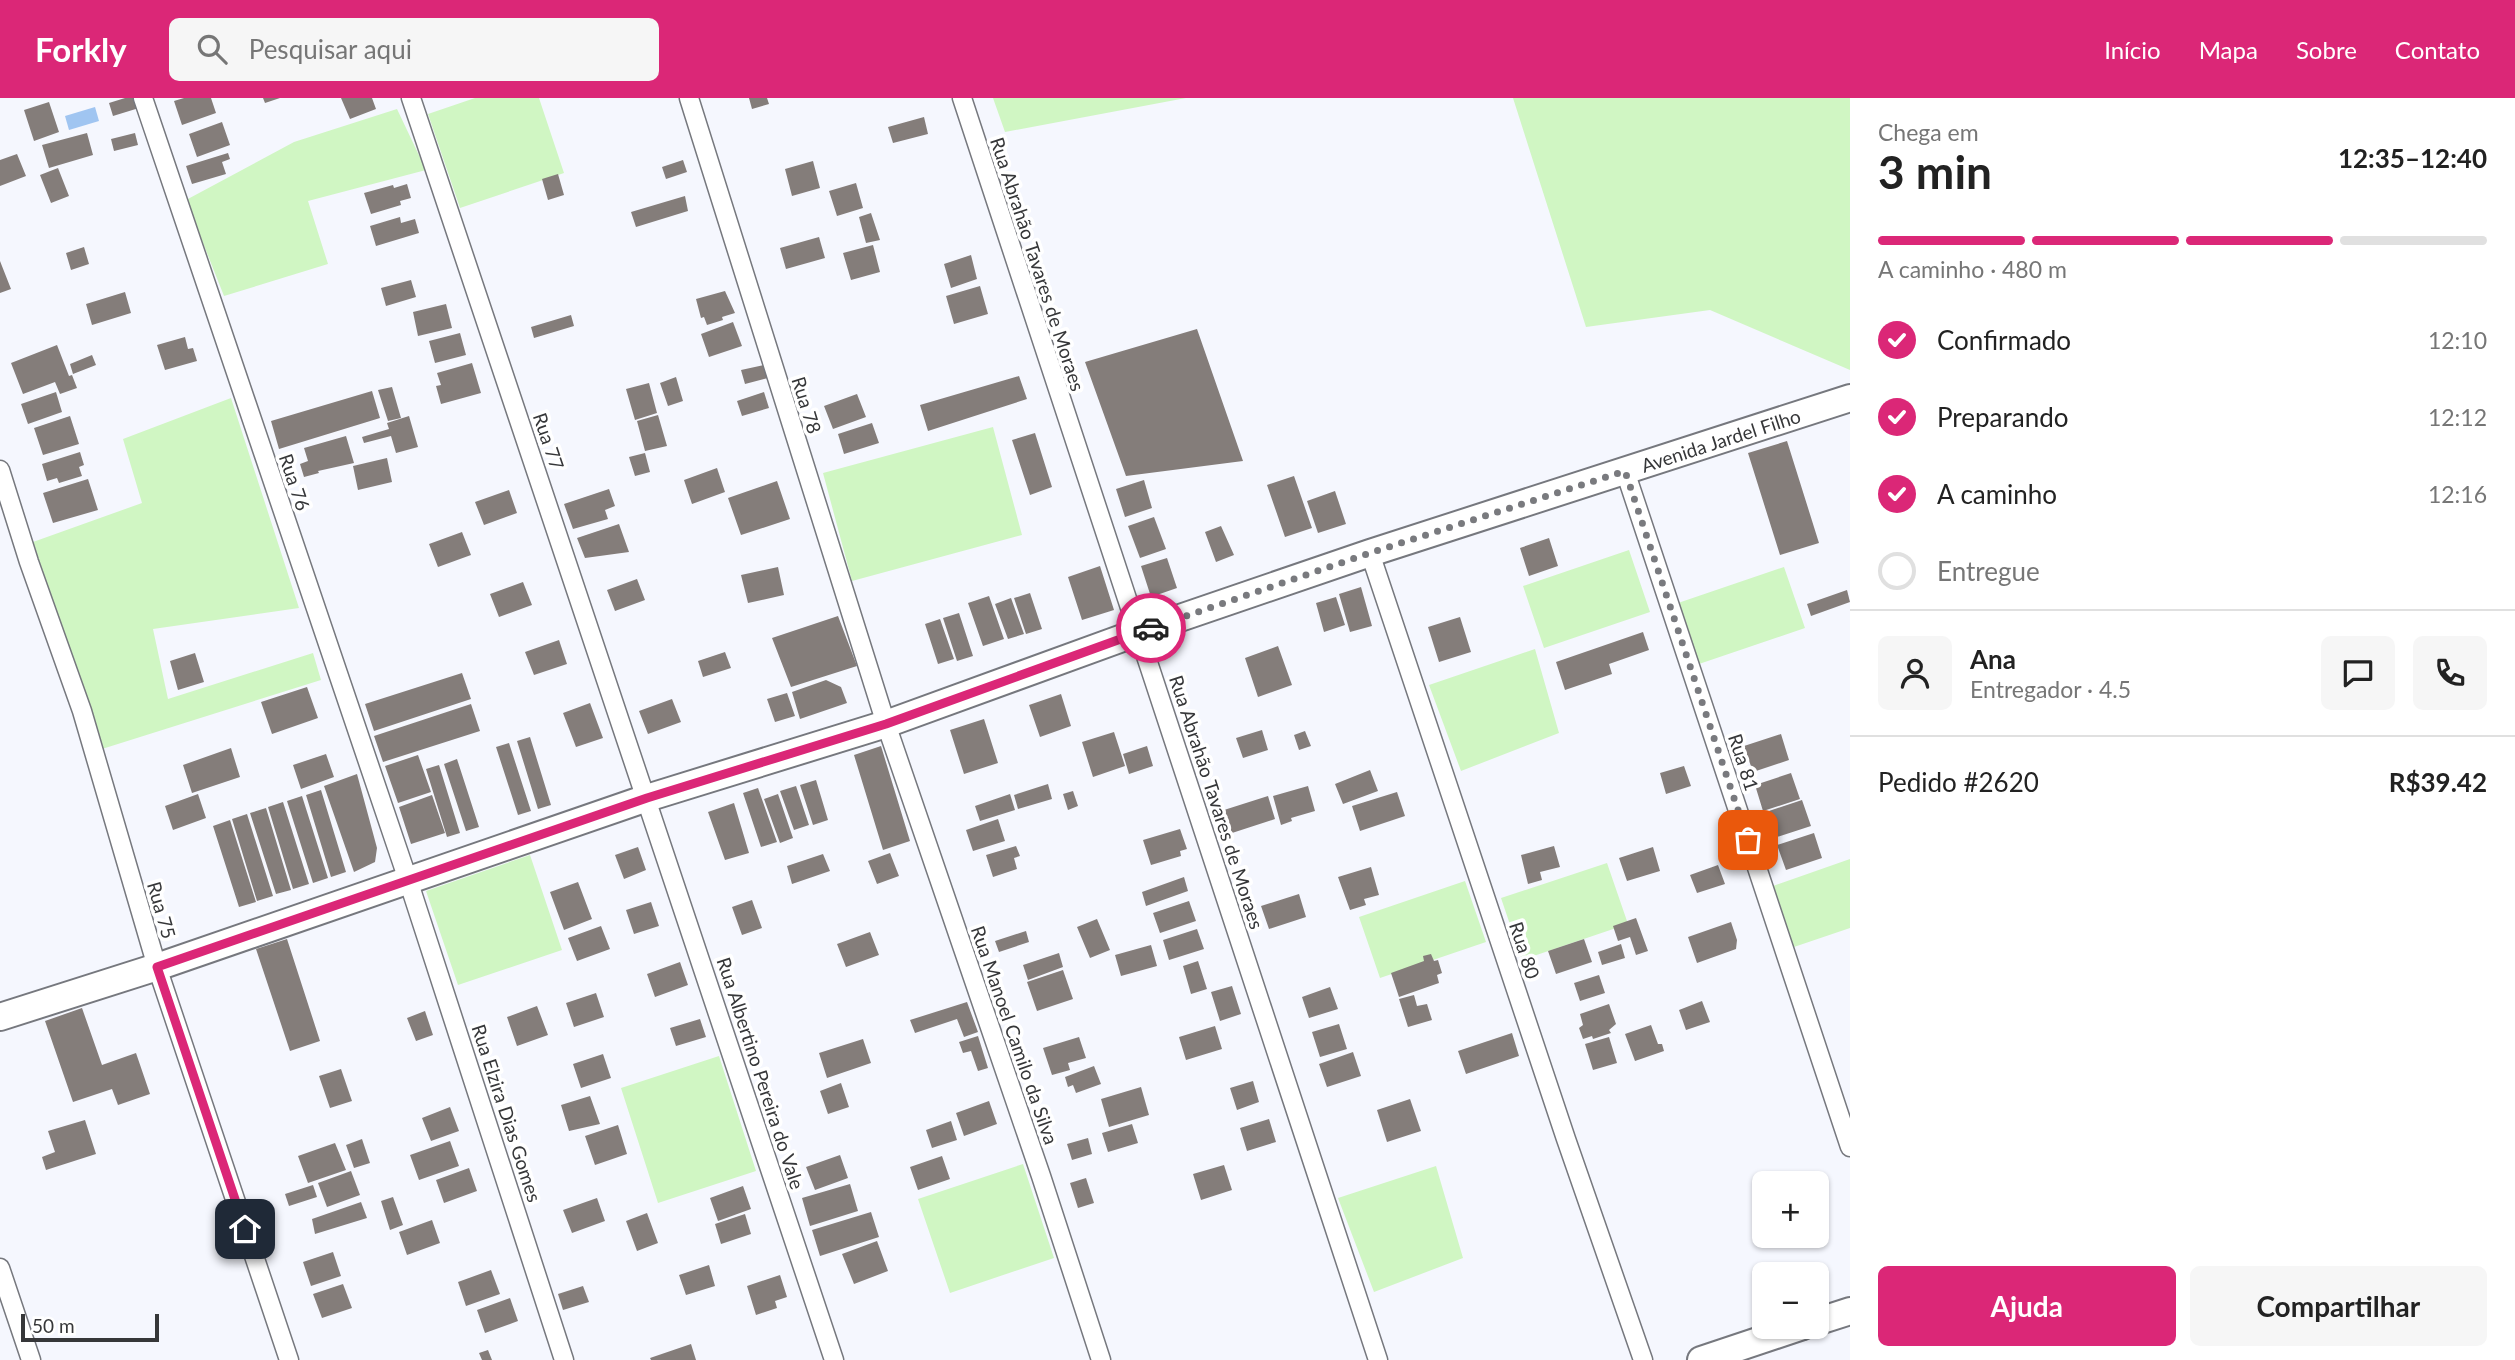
<!DOCTYPE html>
<html lang="pt">
<head>
<meta charset="utf-8">
<style>
	body { margin:0; font-family:Lato,sans-serif; background:#f6f6f6; color:#222; height:100vh; display:flex; flex-direction:column; font-size:26px; white-space:nowrap }
	* { box-sizing:border-box; margin:0 }
	p { font-size:23px; color:#767676 }
	.icon { flex:none; width:38px; height:38px; fill:none; stroke:currentColor; stroke-width:2; stroke-linecap:round; stroke-linejoin:round }
	.map { position:relative; flex:1; overflow:hidden }
	.panel { display:flex; flex-direction:column; background:#fff; width:665px }
	.panel>* { flex:none }
	.controls { position:absolute; left:1752px; top:1073px; display:grid; gap:14px }
	.controls a { display:grid; place-items:center; width:77px; height:77px; border-radius:10px; background:#fff; box-shadow:0 2px 5px #0004; font-size:35px }
	.scale { position:absolute; left:21px; bottom:18px; width:138px; box-sizing:border-box; padding-left:7px; border:4px solid #363739; border-top:0; font-size:19px; line-height:24px; white-space:nowrap; color:#363739; -webkit-text-stroke:5px #fff; paint-order:stroke }
	.pin { position:absolute; display:grid; place-items:center; width:60px; height:60px; color:#fff; margin:-30px; border-radius:14px; box-shadow:0 4px 10px #0006 }
	.courier { position:absolute; display:grid; place-items:center; width:70px; height:70px; margin:-35px; border:5px solid #db2777; border-radius:50%; background:#fff; color:#222; box-shadow:0 2px 9px #0007 }
	.headline em { font-style:normal; font-weight:700 }
	.headline div { display:flex; flex-direction:column-reverse }
	.headline { display:flex; align-items:center; justify-content:space-between; height:119px; padding:0 28px }
	h1 { font-size:46px; font-weight:700; line-height:52px }
	.bar { display:grid; grid-template-columns:repeat(4,1fr); gap:10px 7px; align-content:center; height:84px; padding:0 28px }
	.bar i { height:9px; border-radius:5px; background:#e0e0e0 }
	.bar .current { background:#db2777 }
	.bar p { grid-column:span 4 }
	.line { display:flex; align-items:center; gap:18px; padding:0 28px; border-top:2px solid #e0e0e0 }
	.line div { flex:1 }
	.round { display:grid; place-items:center; flex:none; width:74px; height:74px; border-radius:10px; background:#f6f6f6 }
	ol { padding:0 28px; list-style:none }
	li { display:flex; align-items:center; gap:21px; height:77px }
	li p { margin-inline-start:auto }
	li .icon { padding:7px; border-radius:50%; background:#db2777; color:#fff; stroke-width:4 }
	li:last-child { color:#767676 }
	li i { width:38px; height:38px; border:4px solid #e0e0e0; border-radius:50% }
	.action { display:flex; gap:14px; margin-top:auto; padding:14px 28px }
	.action a { flex:1; height:80px; border-radius:10px; background:#db2777; color:#fff; font-size:28px; font-weight:700; line-height:80px; text-align:center }
	.action a+a { background:#f6f6f6; color:#222 }
	header { display:flex; align-items:center; gap:42px; box-sizing:border-box; height:98px; padding:0 35px; background:#db2777; color:#fff }
	header strong { font-size:33px }
	nav { display:flex; gap:38px; margin-inline-start:auto; font-size:24px }
	.search { width:490px; height:63px; background:#f6f6f6; display:flex; align-items:center; gap:18px; box-sizing:border-box; padding:0 24px; border-radius:10px; color:#767676; font-size:26px }
	main { display:flex; flex:1; min-height:0 }
	.map>svg:first-child { display:block }
	.green { fill:#d0f6c3 }
	.water { fill:#a0c5f1 }
	.building { fill:#847d7a }
	.lines { fill:none; stroke-linecap:round; stroke-linejoin:round }
	.street-casing { stroke:#76787e; stroke-width:21 }
	.secondary-casing { stroke:#76787e; stroke-width:30 }
	.street { stroke:#fff; stroke-width:18 }
	.secondary { stroke:#fff; stroke-width:26 }
	.done { stroke:#797a7e; stroke-width:7; stroke-dasharray:0 12.6 }
	.route { stroke:#db2777; stroke-width:9 }
	.labels { text-anchor:middle; dominant-baseline:central; stroke-width:7; stroke-linejoin:round; paint-order:stroke }
	.street-label { font-size:19px; fill:#363739; stroke:#fff }
</style>
</head>
<body>
<header>
<strong>Forkly</strong>
<div class="search"><svg class="icon" aria-label="search" viewBox="0 0 24 24"><circle cx="10" cy="10" r="6"/><path d="M15 15l6 6"/></svg>Pesquisar aqui</div>
<nav><a>Início</a><a>Mapa</a><a>Sobre</a><a>Contato</a></nav>
</header>
<main>
<div class="map">
<svg width="1850" height="1262" viewBox="0 0 1850 1262">
	<rect width="100%" height="100%" fill="#f5f7fe"/>
	<path class="green" d="M475,0H539L564,75L460,110L428,16Z
		M993,0H1186L1005,34Z
		M1513,0H1850V272L1710,212L1586,229Z
		M397,11L426,72L308,103L328,166L224,198L186,102L294,44Z
		M231,300L299,510L153,531L168,601L313,555L321,582L102,651L33,444L142,405L123,341Z
		M993,329L1022,437L852,483L823,375Z
		M1629,452L1650,514L1544,550L1523,488Z
		M1784,469L1805,530L1699,566L1678,505Z
		M1535,551L1559,635L1461,673L1429,587Z
		M530,757L562,852L458,887L426,793Z
		M1850,761V830L1791,850L1770,789Z
		M1607,765L1628,826L1522,862L1501,800Z
		M1465,783L1486,844L1380,880L1359,819Z
		M719,958L756,1073L658,1105L621,990Z
		M1023,1066L1054,1160L950,1195L918,1101Z
		M1436,1068L1463,1160L1374,1194L1338,1100Z"/>
	<path class="water" d="M95,9L99,23L69,32L65,18Z"/>
	<path class="building" d="M125,0H135L139,10L113,18L109,5Z
		M184,0H211L216,15L182,27L174,3Z
		M263,0H280L265,5Z
		M341,0H372L376,11L350,21Z
		M749,0H767L769,6L752,11Z
		M49,4L59,34L34,43L24,12Z
		M924,19L928,36L893,45L888,29Z
		M222,24L230,47L197,59L189,36Z
		M87,35L93,57L49,70L42,47Z
		M135,35L138,47L114,53L111,41Z
		M228,55L230,61L222,64L226,76L192,86L186,68Z
		M17,56L26,78L0,88V62Z
		M683,62L687,74L666,81L662,69Z
		M813,63L820,90L792,98L785,71Z
		M58,70L69,98L51,105L40,77Z
		M558,76L564,97L548,102L542,81Z
		M856,85L863,110L837,118L829,93Z
		M407,86L411,100L400,103L401,107L371,116L364,95L393,87L394,90Z
		M685,98L688,113L636,129L631,114Z
		M871,115L880,142L866,145L859,119Z
		M400,119L401,125L415,121L419,135L376,148L370,128Z
		M819,139L825,160L786,171L780,150Z
		M873,147L880,174L851,182L843,155Z
		M84,149L89,166L71,172L66,155Z
		M971,157L977,181L951,190L944,166Z
		M0,163L11,191L0,195Z
		M411,182L416,199L386,208L381,190Z
		M980,188L988,216L954,226L946,198Z
		M725,193L735,215L722,219L723,222L707,227L704,219L701,220L696,201Z
		M125,194L131,215L92,227L86,206Z
		M446,206L452,230L418,238L413,214Z
		M571,217L574,228L534,240L531,229Z
		M733,224L742,248L709,259L701,236Z
		M1197,231L1243,363L1126,378L1085,264Z
		M460,235L466,257L435,265L429,243Z
		M185,239L188,251L193,250L197,263L165,272L157,247Z
		M57,247L69,278L72,277L77,290L60,296L55,284L23,296L11,265Z
		M92,257L96,267L73,276L70,266Z
		M472,265L481,295L441,306L436,288L441,287L437,275Z
		M769,266L772,279L745,286L741,272Z
		M1019,278L1027,301L928,333L920,307Z
		M676,279L683,303L668,308L660,285Z
		M649,285L657,315L635,322L626,291Z
		M392,289L401,320L388,323L378,292Z
		M372,293L380,320L279,351L271,323Z
		M56,294L62,314L28,326L21,306Z
		M764,294L769,310L742,318L737,303Z
		M857,296L866,319L833,331L824,308Z
		M658,317L667,348L645,353L637,323Z
		M70,318L79,346L43,357L34,330Z
		M409,318L418,349L396,355L391,338L364,345L362,339L389,331L387,325Z
		M872,325L879,345L844,356L838,336Z
		M1035,335L1052,389L1030,397L1012,342Z
		M346,338L354,365L318,373L319,375L304,379L300,366L308,363L304,350Z
		M1787,343L1819,445L1780,457L1748,355Z
		M80,354L84,367L79,369L82,378L59,385L57,380L47,383L42,366Z
		M645,355L650,374L635,378L629,359Z
		M387,360L392,384L358,392L353,368Z
		M717,370L725,394L692,406L684,382Z
		M1294,378L1312,430L1285,439L1267,387Z
		M88,381L98,412L53,425L43,395Z
		M1144,382L1152,410L1125,419L1116,391Z
		M777,383L790,421L741,437L728,400Z
		M609,391L615,408L605,412L608,421L573,431L564,406Z
		M509,392L517,415L484,427L475,404Z
		M1335,393L1346,426L1318,435L1307,403Z
		M1154,419L1166,451L1140,460L1128,428Z
		M619,426L629,454L585,460L577,440Z
		M1221,428L1234,457L1216,464L1205,434Z
		M462,434L471,457L438,469L429,446Z
		M1549,440L1558,468L1529,478L1520,450Z
		M1167,460L1177,490L1151,499L1141,468Z
		M1100,468L1114,512L1082,522L1068,479Z
		M778,469L784,497L748,505L741,477Z
		M637,481L645,502L615,513L607,492Z
		M523,484L532,507L499,519L490,496Z
		M1361,489L1372,528L1350,534L1339,496Z
		M1847,492L1850,504L1811,518L1807,506Z
		M1030,495L1042,531L1026,536L1014,500Z
		M989,498L1004,541L983,548L968,505Z
		M1336,499L1345,527L1324,534L1316,505Z
		M1011,500L1024,536L1008,541L995,506Z
		M959,515L973,558L957,563L943,520Z
		M838,518L857,568L791,589L772,540Z
		M1460,519L1471,554L1439,564L1428,529Z
		M940,521L954,561L938,566L925,526Z
		M1643,534L1649,552L1609,566L1612,576L1565,592L1556,564Z
		M559,542L567,566L534,577L525,554Z
		M1278,548L1292,587L1258,599L1245,560Z
		M725,554L731,570L703,579L698,563Z
		M195,555L204,584L178,592L170,563Z
		M462,575L471,601L374,633L365,606Z
		M826,582L841,589L847,605L800,621L792,594Z
		M307,589L318,620L272,636L261,604Z
		M787,595L795,618L775,624L767,601Z
		M1061,596L1071,628L1040,639L1029,607Z
		M672,601L681,624L648,636L639,613Z
		M590,605L603,640L576,649L563,615Z
		M471,606L480,633L383,664L374,638Z
		M984,621L998,665L964,676L950,632Z
		M1262,632L1268,652L1243,660L1236,640Z
		M1305,633L1311,648L1299,652L1294,637Z
		M1114,634L1125,668L1093,679L1082,644Z
		M1781,636L1789,662L1753,674L1744,648Z
		M530,639L551,707L538,711L517,643Z
		M509,645L531,713L518,717L496,649Z
		M881,648L910,743L883,752L854,657Z
		M1147,648L1153,668L1129,676L1123,656Z
		M231,650L240,679L192,695L183,667Z
		M326,656L334,679L301,691L293,667Z
		M418,657L431,694L398,705L385,668Z
		M457,661L479,729L466,733L444,666Z
		M439,667L460,735L447,739L426,671Z
		M1684,668L1691,688L1666,696L1660,675Z
		M1370,672L1378,693L1343,706L1335,686Z
		M1791,675L1800,701L1763,713L1755,687Z
		M357,676L377,750L375,764L354,774L324,688Z
		M816,682L828,722L813,727L800,687Z
		M1048,686L1052,701L1018,711L1014,697Z
		M796,688L809,727L794,732L780,693Z
		M1308,688L1315,713L1291,720L1292,723L1281,727L1273,698Z
		M758,690L777,744L761,749L743,695Z
		M321,692L346,774L331,779L306,697Z
		M1073,693L1078,708L1068,712L1063,696Z
		M1397,694L1405,718L1360,733L1352,708Z
		M198,696L206,720L173,732L165,708Z
		M778,696L793,740L780,745L764,701Z
		M1010,696L1015,712L980,723L975,708Z
		M432,697L445,735L411,746L399,709Z
		M302,698L328,780L313,785L287,703Z
		M1268,698L1275,721L1232,735L1224,712Z
		M1802,702L1811,728L1774,740L1766,714Z
		M283,704L309,786L293,791L268,709Z
		M734,705L749,755L725,762L708,714Z
		M266,710L291,792L276,796L250,715Z
		M247,716L273,798L257,803L232,721Z
		M998,721L1005,743L973,753L966,732Z
		M230,722L256,804L239,809L213,728Z
		M1180,731L1187,751L1180,753L1181,758L1151,767L1143,742Z
		M1814,735L1822,760L1786,772L1777,747Z
		M1016,748L1020,758L1014,760L1017,771L993,779L986,757Z
		M1554,748L1560,769L1540,774L1542,782L1528,786L1521,757Z
		M638,749L646,772L624,781L615,757Z
		M1653,749L1660,773L1627,783L1619,760Z
		M890,755L899,778L877,786L868,763Z
		M823,756L830,773L792,786L787,768Z
		M1718,767L1725,786L1697,795L1690,777Z
		M1371,769L1379,797L1364,801L1366,807L1350,812L1338,779Z
		M1184,779L1188,793L1146,808L1142,794Z
		M578,784L592,821L564,832L550,794Z
		M1299,796L1306,819L1269,831L1261,808Z
		M752,802L762,830L742,837L732,809Z
		M1189,803L1196,823L1160,835L1153,815Z
		M651,804L659,828L634,836L626,812Z
		M1636,820L1648,853L1636,857L1630,839L1618,843L1613,828Z
		M1097,821L1110,852L1090,860L1077,829Z
		M1731,824L1737,842L1736,851L1697,865L1688,839Z
		M601,828L610,851L577,863L568,840Z
		M1197,831L1204,851L1169,862L1163,842Z
		M1026,833L1029,844L999,854L995,843Z
		M870,834L879,857L846,869L837,846Z
		M287,841L320,943L290,953L256,851Z
		M1584,841L1592,864L1556,876L1548,853Z
		M1621,846L1625,860L1602,867L1598,854Z
		M1151,847L1157,868L1121,878L1115,857Z
		M1059,855L1063,869L1028,882L1023,867Z
		M1431,856L1434,863L1438,862L1442,875L1437,877L1439,885L1399,899L1391,875L1424,863L1423,858Z
		M1198,863L1207,891L1191,896L1183,868Z
		M680,864L688,887L655,899L647,876Z
		M1063,872L1073,901L1037,913L1027,884Z
		M1599,877L1605,895L1580,903L1574,885Z
		M1232,888L1241,916L1220,923L1211,894Z
		M1330,889L1338,911L1309,920L1302,899Z
		M596,895L604,919L574,929L566,905Z
		M1414,897L1417,908L1427,906L1432,922L1408,929L1399,901Z
		M1702,903L1710,924L1686,932L1679,912Z
		M967,904L978,934L964,939L957,921L915,935L910,922Z
		M1609,906L1616,926L1609,932L1611,935L1593,941L1592,938L1583,941L1579,930L1583,927L1580,916Z
		M537,908L548,937L517,948L507,919Z
		M82,910L102,967L136,955L150,996L118,1007L112,991L73,1004L45,923Z
		M425,913L433,937L416,943L407,920Z
		M700,921L706,939L676,948L670,930Z
		M1339,926L1347,951L1320,959L1312,934Z
		M1651,927L1658,946H1662L1664,953L1635,963L1625,936Z
		M1215,928L1222,951L1186,962L1179,939Z
		M1512,935L1519,958L1466,976L1458,953Z
		M978,938L988,970L978,973L971,953L963,955L959,944Z
		M1079,939L1086,960L1068,965L1070,972L1052,977L1043,950Z
		M1609,939L1617,965L1593,972L1585,946Z
		M863,941L871,965L827,980L819,955Z
		M1353,954L1361,978L1327,989L1319,966Z
		M603,956L611,980L581,990L573,966Z
		M1094,968L1101,986L1076,995L1073,987L1068,989L1065,979Z
		M341,971L352,1003L330,1010L319,978Z
		M1253,983L1259,1004L1237,1012L1230,990Z
		M841,985L849,1009L828,1016L820,993Z
		M1141,989L1149,1017L1109,1029L1101,1001Z
		M590,998L600,1026L569,1033L561,1007Z
		M1410,1001L1421,1033L1387,1044L1377,1012Z
		M989,1003L997,1026L964,1038L956,1015Z
		M450,1009L459,1033L431,1043L422,1020Z
		M1269,1021L1276,1044L1247,1053L1240,1030Z
		M85,1022L96,1056L46,1072L42,1059L55,1054L48,1033Z
		M951,1023L957,1042L932,1050L926,1032Z
		M1132,1026L1138,1045L1108,1054L1102,1035Z
		M618,1027L627,1056L595,1067L585,1038Z
		M1088,1040L1092,1056L1072,1062L1067,1046Z
		M362,1041L370,1065L354,1070L346,1047Z
		M450,1043L459,1068L419,1082L410,1057Z
		M335,1045L346,1072L308,1085L298,1058Z
		M840,1057L848,1080L815,1092L806,1069Z
		M942,1058L950,1081L918,1092L910,1069Z
		M1224,1067L1232,1092L1201,1102L1193,1076Z
		M469,1070L477,1093L444,1105L436,1082Z
		M351,1073L360,1097L327,1109L318,1085Z
		M1086,1080L1094,1105L1078,1110L1070,1085Z
		M850,1086L858,1113L810,1128L802,1100Z
		M313,1087L317,1099L289,1108L285,1096Z
		M743,1088L751,1111L718,1123L710,1100Z
		M393,1099L403,1127L390,1132L381,1103Z
		M597,1100L605,1123L572,1135L563,1112Z
		M361,1104L367,1120L315,1136L312,1121Z
		M871,1114L879,1139L820,1158L812,1132Z
		M647,1115L658,1145L637,1153L626,1123Z
		M745,1116L751,1136L721,1146L715,1126Z
		M432,1122L440,1145L407,1157L399,1134Z
		M877,1143L888,1173L854,1186L842,1156Z
		M333,1154L341,1178L311,1188L303,1164Z
		M709,1167L715,1188L686,1197L679,1177Z
		M491,1172L500,1196L466,1208L458,1184Z
		M780,1177L787,1199L775,1203L777,1210L756,1217L747,1188Z
		M343,1186L352,1210L322,1220L313,1196Z
		M583,1188L589,1204L563,1212L558,1196Z
		M510,1200L518,1223L485,1235L477,1212Z
		M691,1246L696,1262H651L650,1260Z
		M488,1252L492,1262H482L479,1255Z"/>
	<g class="lines">
		<defs>
			<path id="street" d="M143,0L408,782L564,1262
				M411,0L834,1262
				M689,0L886,626L1041,1078L1101,1262
				M962,0L1378,1262
				M0,372L29,464L82,613L157,869L289,1262
				M1625,373L1850,1049
				M1370,455L1566,1041L1643,1262
				M0,1170L31,1262"/>
			<g id="secondary">
				<path id="s1" d="M0,919L157,869L647,700L886,626L1139,534L1370,455L1850,300"/>
				<path d="M1816,1224L1850,1213"/>
				<path d="M1701,1262L1803,1228"/>
			</g>
		</defs>
		<use href="#street" class="street-casing"/>
		<use href="#secondary" class="secondary-casing"/>
		<use href="#street" class="street"/>
		<use href="#secondary" class="secondary"/>
	</g>
	<g class="lines">
		<path class="done" d="M1151,530L1370,455L1625,373L1748,742"/>
		<path class="route" d="M245,1131L157,869L647,700L886,626L1151,530"/>
	</g>
	<g class="labels">
		<g class="street-label">
			<text transform="translate(1038 166) rotate(72)">Rua Abrahão Tavares de Moraes</text>
			<text transform="translate(807 307) rotate(73)">Rua 78</text>
			<text stroke="none"><textPath href="#s1" startOffset="1815">Avenida Jardel Filho</textPath></text>
			<text transform="translate(549 343) rotate(71)">Rua 77</text>
			<text transform="translate(295 384) rotate(71)">Rua 76</text>
			<text transform="translate(1744 664) rotate(72)">Rua 81</text>
			<text transform="translate(1217 704) rotate(72)">Rua Abrahão Tavares de Moraes</text>
			<text transform="translate(162 812) rotate(74)">Rua 75</text>
			<text transform="translate(1525 852) rotate(72)">Rua 80</text>
			<text transform="translate(1015 937) rotate(71)">Rua Manoel Camilo da Silva</text>
			<text transform="translate(761 975) rotate(72)">Rua Albertino Pereira do Vale</text>
			<text transform="translate(507 1015) rotate(72)">Rua Elzira Dias Gomes</text>
		</g>
	</g>
</svg>
<div class="controls">
<a>+</a>
<a>−</a>
</div>
<div class="scale">50 m</div>
<div class="pin" style="left:1748px;top:742px;background:#ea580c"><svg class="icon" aria-label="bag" viewBox="0 0 24 24"><path d="M5 8h14l-1 12H6zM9 8a3 3 0 0 1 6 0"/></svg></div>
<div class="pin" style="left:245px;top:1131px;background:#1f2937"><svg class="icon" aria-label="home" viewBox="0 0 24 24"><path d="M3 11l9-7 9 7M6 9v11h12V9"/></svg></div>
<div class="courier" style="left:1151px;top:530px"><svg class="icon" aria-label="car" viewBox="0 0 24 24"><path d="M5 17H2v-5l4-1 3-4h7l3 4 3 1v5h-3M9 17h6M6 11h13"/><circle cx="7" cy="17" r="2"/><circle cx="17" cy="17" r="2"/></svg></div>
</div>
<section class="panel">
<div class="headline"><div><h1>3 min</h1><p>Chega em</p></div><em>12:35–12:40</em></div>
<div class="bar"><i class="current"></i><i class="current"></i><i class="current"></i><i></i><p>A caminho · 480 m</p></div>
<ol>
<li><svg class="icon" aria-label="check" viewBox="0 0 24 24"><path d="M5 12l5 5 9-10"/></svg>Confirmado<p>12:10</p></li>
<li><svg class="icon" aria-label="check" viewBox="0 0 24 24"><path d="M5 12l5 5 9-10"/></svg>Preparando<p>12:12</p></li>
<li><svg class="icon" aria-label="check" viewBox="0 0 24 24"><path d="M5 12l5 5 9-10"/></svg>A caminho<p>12:16</p></li>
<li><i></i>Entregue</li>
</ol>
<div class="line" style="height:126px"><a class="round"><svg class="icon" aria-label="person" viewBox="0 0 24 24"><circle cx="12" cy="8" r="4"/><path d="M4 21q1-7 8-7t8 7"/></svg></a><div><b>Ana</b><p>Entregador · 4.5</p></div><a class="round"><svg class="icon" aria-label="chat" viewBox="0 0 24 24"><path d="M4 5h16v11H9l-5 4z"/></svg></a><a class="round"><svg class="icon" aria-label="phone" viewBox="0 0 24 24"><path d="M5 4h4l2 5-3 2q2 4 5 5l2-3 5 2v4C11 20 4 13 5 4z"/></svg></a></div>
<div class="line" style="height:91px"><div>Pedido #2620</div><b>R$39.42</b></div>
<div class="action"><a>Ajuda</a><a>Compartilhar</a></div>
</section>
</main>
</body>
</html>
